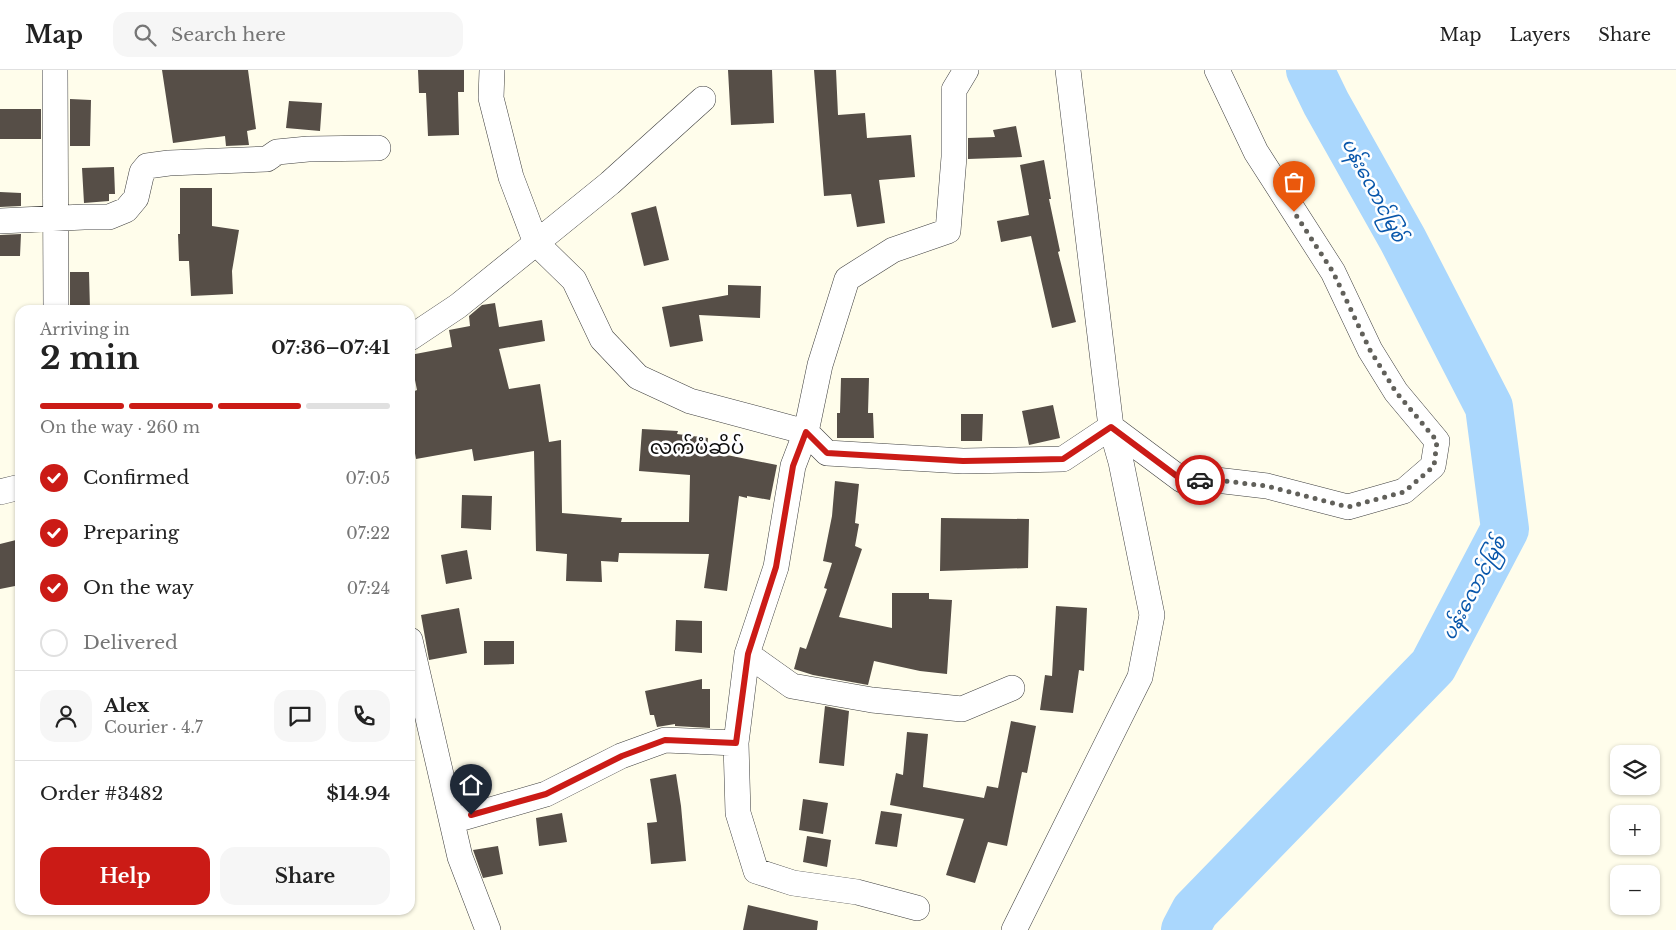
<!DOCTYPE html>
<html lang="en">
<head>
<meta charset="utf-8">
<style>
	body { margin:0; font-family:"Libre Baskerville","Noto Sans Myanmar",serif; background:#f6f6f6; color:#222; height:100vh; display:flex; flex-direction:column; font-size:19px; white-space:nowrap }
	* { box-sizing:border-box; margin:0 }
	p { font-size:16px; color:#767676 }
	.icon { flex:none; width:28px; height:28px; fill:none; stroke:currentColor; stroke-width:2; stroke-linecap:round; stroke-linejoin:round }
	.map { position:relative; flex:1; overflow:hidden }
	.panel { position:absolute; left:15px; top:235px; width:400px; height:610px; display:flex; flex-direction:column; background:#fff; border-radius:15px; box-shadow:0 1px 4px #0004 }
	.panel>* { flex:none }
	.fabs { position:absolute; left:1610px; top:675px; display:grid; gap:10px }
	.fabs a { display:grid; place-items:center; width:50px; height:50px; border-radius:10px; background:#fff; box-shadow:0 1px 4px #0004; font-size:25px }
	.pin { position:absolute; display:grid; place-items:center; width:42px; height:42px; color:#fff; margin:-51px -21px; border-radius:50% 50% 50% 0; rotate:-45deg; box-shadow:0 0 5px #0007 }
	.pin .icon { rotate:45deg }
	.courier { position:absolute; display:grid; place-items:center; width:50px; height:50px; margin:-25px; border:4px solid #cb1b16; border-radius:50%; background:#fff; color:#222; box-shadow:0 1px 6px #0007 }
	.headline em { font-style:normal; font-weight:700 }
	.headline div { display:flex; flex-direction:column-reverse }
	.headline { display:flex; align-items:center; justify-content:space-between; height:85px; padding:0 25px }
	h1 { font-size:32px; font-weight:700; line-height:38px }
	.bar { display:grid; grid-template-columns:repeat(4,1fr); gap:8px 5px; align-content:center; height:60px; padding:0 25px }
	.bar i { height:6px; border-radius:4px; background:#e0e0e0 }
	.bar .current { background:#cb1b16 }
	.bar p { grid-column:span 4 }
	.line { display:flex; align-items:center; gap:12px; padding:0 25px; border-top:1px solid #e0e0e0 }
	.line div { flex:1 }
	.round { display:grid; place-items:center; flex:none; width:52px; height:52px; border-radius:15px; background:#f6f6f6 }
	ol { padding:0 25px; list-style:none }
	li { display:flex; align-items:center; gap:15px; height:55px }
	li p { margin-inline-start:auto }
	li .icon { padding:5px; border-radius:50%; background:#cb1b16; color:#fff; stroke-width:4 }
	li:last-child { color:#767676 }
	li i { width:28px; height:28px; border:2px solid #e0e0e0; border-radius:50% }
	.cta { display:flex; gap:10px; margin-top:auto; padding:10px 25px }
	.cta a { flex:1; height:58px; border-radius:15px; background:#cb1b16; color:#fff; font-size:20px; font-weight:700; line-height:58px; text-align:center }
	.cta a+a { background:#f6f6f6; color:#222 }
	header { display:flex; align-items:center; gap:30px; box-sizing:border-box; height:70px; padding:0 25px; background:#fff; border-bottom:1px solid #e0e0e0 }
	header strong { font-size:24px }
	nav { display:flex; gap:28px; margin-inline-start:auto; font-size:18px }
	.search { width:350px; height:45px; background:#f6f6f6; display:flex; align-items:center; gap:12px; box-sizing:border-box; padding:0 18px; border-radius:15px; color:#767676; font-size:19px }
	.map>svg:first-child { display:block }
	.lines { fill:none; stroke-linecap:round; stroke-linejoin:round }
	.river { stroke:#aad7fd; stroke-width:48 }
	.building { fill:#564e47 }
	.minor-casing { stroke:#3f3f3f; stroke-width:26 }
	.minor { stroke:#fff; stroke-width:25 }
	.done { stroke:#61605a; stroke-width:5; stroke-dasharray:0 9 }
	.route { stroke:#cb1b16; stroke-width:6 }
	.labels { text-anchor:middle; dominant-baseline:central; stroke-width:5; stroke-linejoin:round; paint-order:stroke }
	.water-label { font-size:19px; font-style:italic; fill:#0957ab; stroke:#fff }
	.quarter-label { font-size:20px; fill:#0c0c0c; stroke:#fff }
</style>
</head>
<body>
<header>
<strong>Map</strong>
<div class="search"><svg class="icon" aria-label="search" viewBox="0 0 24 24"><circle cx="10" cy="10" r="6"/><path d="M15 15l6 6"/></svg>Search here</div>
<nav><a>Map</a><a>Layers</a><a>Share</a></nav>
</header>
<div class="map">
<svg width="1676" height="860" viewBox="0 0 1676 860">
	<rect width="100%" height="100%" fill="#fffdeb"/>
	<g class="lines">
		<path class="river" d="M1185,860L1195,841L1433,596L1505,459L1489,337L1403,170L1326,33L1310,0"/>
	</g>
	<path class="building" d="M162,0H248L256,59L247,61L249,75L226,76L225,66L173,73Z
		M418,0H464V22H458L459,65L428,66L426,23H419Z
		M728,0H772L774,53L731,55Z
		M814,0H836L838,45L865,43L867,68L911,65L915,107L879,110L885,153L857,157L851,124L824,126Z
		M70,29L91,30L90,76H70Z
		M289,31L322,33L320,61L286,58Z
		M0,39H41V69H0Z
		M1016,56L1022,87L968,89V68L995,67L993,60Z
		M1044,90L1051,129H1049L1060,181L1058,182L1076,252L1052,258L1031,166L1001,172L997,151L1029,145L1020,95Z
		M114,97L115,124H109V131L84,133L82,98Z
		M180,118H212V156L239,160L232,201L233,224L191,226L189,191H179L178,164H180Z
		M0,122L21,123V136L0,137Z
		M656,136L669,190L644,196L631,143Z
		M21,164L20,186H0V165Z
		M70,202H89L90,240H70Z
		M728,215L761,216L760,248L699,245L703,271L670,277L662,237L728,225Z
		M495,233L499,257L542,250L545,271L499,279L509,319L540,314L549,372L561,370L562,443L622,448L621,452H689L690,405L639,401L642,359L678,361L677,364L708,368L707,381L777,395L770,430L747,426V428L739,426L727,521L704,518L709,484L619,483L618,492L601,491L602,512L566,511L567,484L536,481L534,381L474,391L472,379L416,389L410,355V323L417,320L410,285L452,277L449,260L470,256L469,246L482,235Z
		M841,308H869L868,343H873L874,368H837V343H840Z
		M1053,335L1060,368L1029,375L1022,341Z
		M961,344H983L982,371H961Z
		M835,411L859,414L855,453L859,454L855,476L862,479L839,547L892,558V523H929V529L952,530L947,604L920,601L874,591L868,615L813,605L794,599L800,577L806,579L827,519L824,518L832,493L823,491L832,446Z
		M462,425L492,426L491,460L461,458Z
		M941,448L1029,449L1028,498L940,501Z
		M20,469V515L0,519V474Z
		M467,480L472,509L446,514L441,485Z
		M1056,536L1087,538L1084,601L1079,600L1073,643L1040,640L1045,605L1052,606Z
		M459,538L467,583L429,590L421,545Z
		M676,550L702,551V583L675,581Z
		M484,571H514V594L484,595Z
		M702,609V619H710V658L675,656V654L657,657L654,645H650L645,621Z
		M825,636L849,641L844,696L819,693Z
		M1011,651L1036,656L1027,703L1022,702L1007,776L988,772L975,813L946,805L964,749L890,735L896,703L903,705L907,662L928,664L923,717L984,728L987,716L998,718Z
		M676,704L681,736L686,791L651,794L647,753L657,752L650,709Z
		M803,729L828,733L823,764L799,760Z
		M881,741L902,744L897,777L875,774Z
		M562,743L567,772L539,776L536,748Z
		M807,766L831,770L827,797L803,792Z
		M498,776L503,804L483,808L473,780Z
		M748,835L818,851L817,860H743Z"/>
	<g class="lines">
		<defs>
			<path id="minor" d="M55,0L56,240
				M703,29L610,113L536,173L574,210L602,269L638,307L690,331L806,362L827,383L963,391L1063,389L1111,357L1182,410H1216L1267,416L1348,437L1404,421L1433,396L1437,371L1396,322L1370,280L1333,202L1256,82L1217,0
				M0,151L84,147H109L126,140L136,128L142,102L147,96L169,93L267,89L277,82L308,79L378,78
				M410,268L458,236L536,173L511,107L491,28L492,0
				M0,422L20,417
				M410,570L460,787L488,860
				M747,584L792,616L872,630L962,639L1012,618
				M452,751L546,724L621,686L665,670L736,673
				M917,838L857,822L793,813L756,801L738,743L736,673L747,584L776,497L793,396L806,362L820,295L847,209L893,180L948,161L954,87V20L966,0
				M1014,860L1140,607L1152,545L1121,392L1111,357L1068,0"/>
		</defs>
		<use href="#minor" class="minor-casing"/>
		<use href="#minor" class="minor"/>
	</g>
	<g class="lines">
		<path class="done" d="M1200,410H1216L1267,416L1348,437L1404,422L1434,396L1437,371L1396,322L1370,280L1333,202L1294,142"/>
		<path class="route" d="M471,745L546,724L622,686L665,670L736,673L748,584L776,497L793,396L806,362L827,383L963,391L1063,389L1111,357L1182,410H1200"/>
	</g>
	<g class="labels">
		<g class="water-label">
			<text transform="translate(1374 120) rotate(62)">ပန်းလောင်မြစ်</text>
			<text transform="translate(1474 518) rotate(-62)">ပန်းလောင်မြစ်</text>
		</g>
		<g class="quarter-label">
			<text x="697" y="377">လက်ပံဆိပ်</text>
		</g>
	</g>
</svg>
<div class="fabs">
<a><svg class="icon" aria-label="layers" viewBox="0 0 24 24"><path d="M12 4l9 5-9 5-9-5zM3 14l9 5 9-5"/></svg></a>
<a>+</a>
<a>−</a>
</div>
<div class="pin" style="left:1294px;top:142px;background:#ea580c"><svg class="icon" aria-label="bag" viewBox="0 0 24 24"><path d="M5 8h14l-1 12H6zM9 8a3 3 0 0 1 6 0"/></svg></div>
<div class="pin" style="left:471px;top:745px;background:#1f2937"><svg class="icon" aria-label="home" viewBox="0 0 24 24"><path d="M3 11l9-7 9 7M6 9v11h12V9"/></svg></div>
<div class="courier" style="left:1200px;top:410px"><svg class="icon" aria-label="car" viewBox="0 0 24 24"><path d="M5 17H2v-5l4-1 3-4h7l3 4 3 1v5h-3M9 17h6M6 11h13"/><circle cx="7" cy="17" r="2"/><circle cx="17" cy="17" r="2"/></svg></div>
<section class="panel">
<div class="headline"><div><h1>2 min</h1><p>Arriving in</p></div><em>07:36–07:41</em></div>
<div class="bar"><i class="current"></i><i class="current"></i><i class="current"></i><i></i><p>On the way · 260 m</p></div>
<ol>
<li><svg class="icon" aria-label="check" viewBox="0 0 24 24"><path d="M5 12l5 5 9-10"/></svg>Confirmed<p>07:05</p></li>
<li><svg class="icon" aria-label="check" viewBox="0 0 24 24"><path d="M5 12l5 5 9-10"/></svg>Preparing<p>07:22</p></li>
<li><svg class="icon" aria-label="check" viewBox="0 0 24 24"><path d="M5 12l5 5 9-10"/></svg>On the way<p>07:24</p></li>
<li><i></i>Delivered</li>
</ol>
<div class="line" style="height:90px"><a class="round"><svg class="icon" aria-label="person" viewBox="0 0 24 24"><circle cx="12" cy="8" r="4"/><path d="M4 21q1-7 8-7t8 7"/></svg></a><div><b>Alex</b><p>Courier · 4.7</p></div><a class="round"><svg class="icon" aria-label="chat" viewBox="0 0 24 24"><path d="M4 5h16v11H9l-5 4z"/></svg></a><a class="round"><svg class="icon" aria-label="phone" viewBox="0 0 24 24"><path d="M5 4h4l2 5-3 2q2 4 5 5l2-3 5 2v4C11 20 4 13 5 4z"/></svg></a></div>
<div class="line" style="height:65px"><div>Order #3482</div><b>$14.94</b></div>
<div class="cta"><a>Help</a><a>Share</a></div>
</section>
</div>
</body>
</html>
